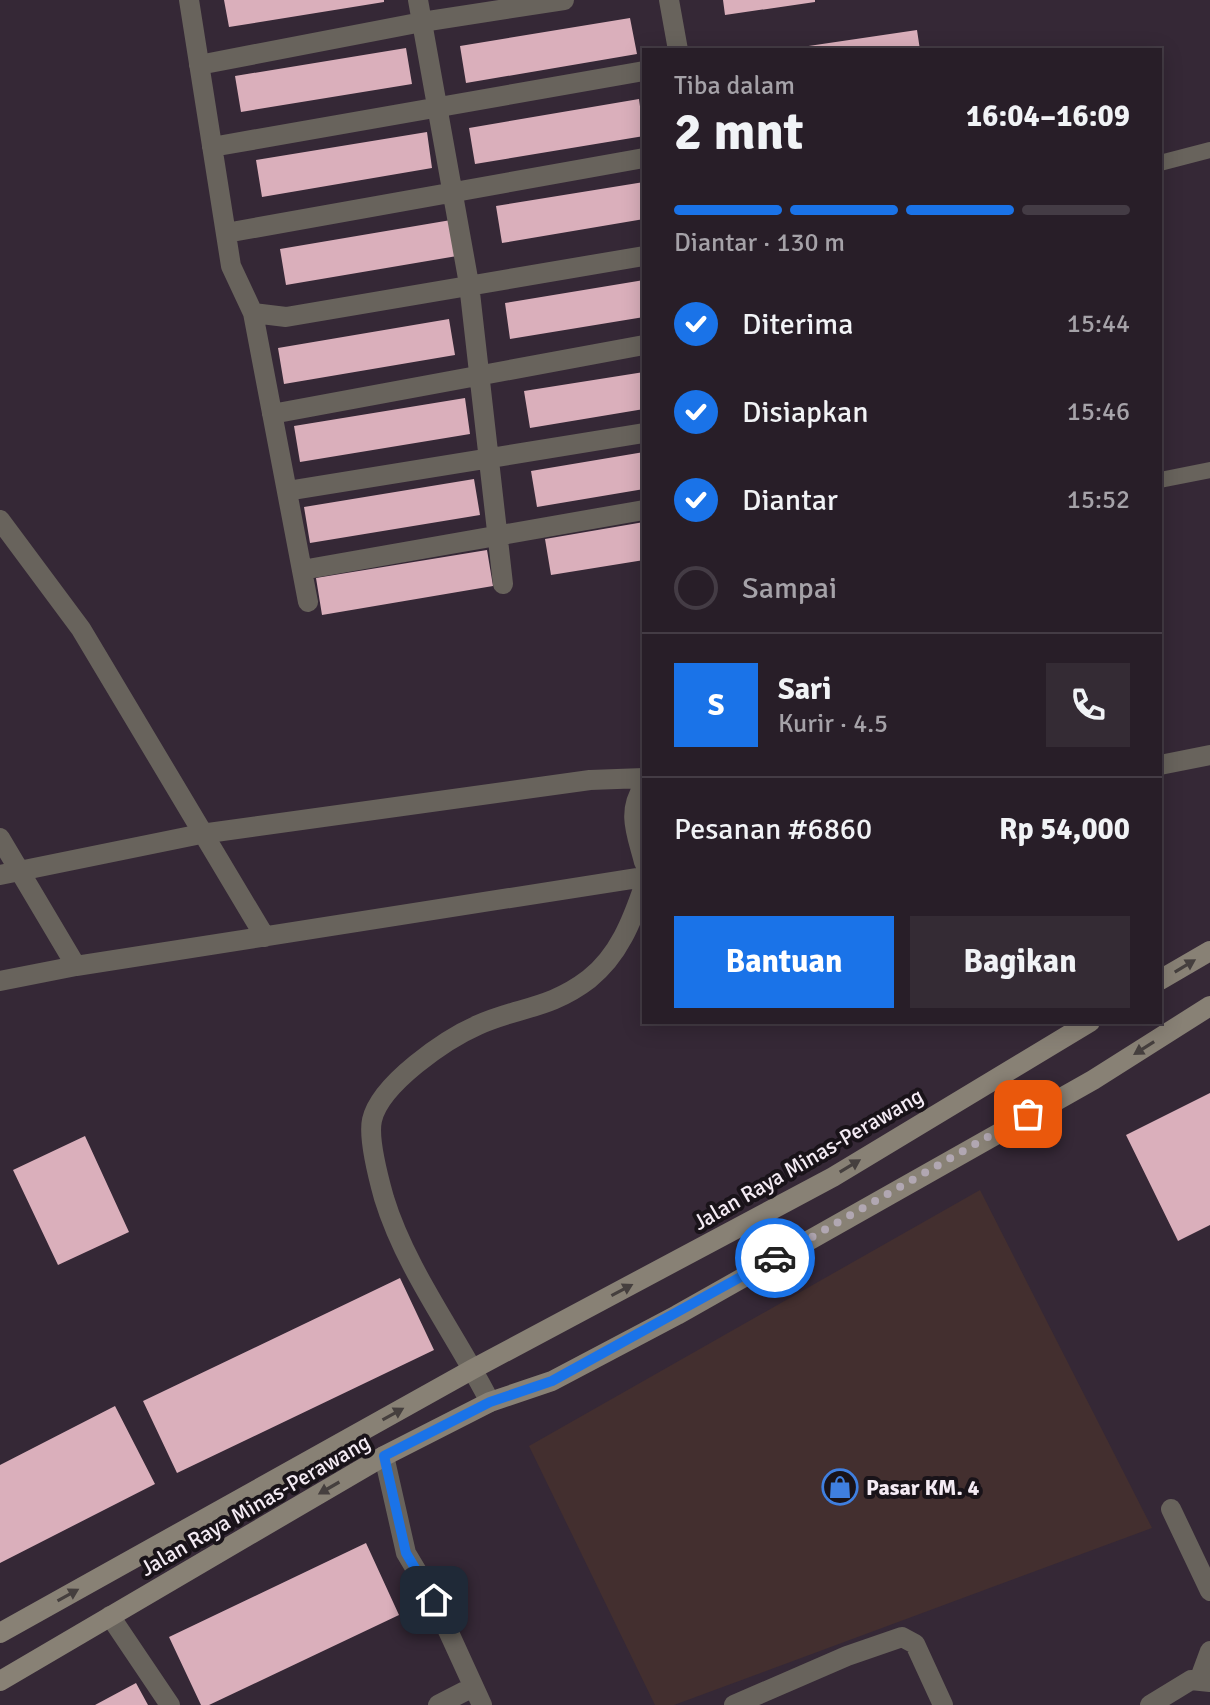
<!DOCTYPE html>
<html lang="id">
<head>
<meta charset="utf-8">
<style>
	body { margin:0; font-family:Signika,sans-serif; background:#342b34; color:#f1f3f6; height:100vh; display:flex; flex-direction:column; font-size:30px; white-space:nowrap }
	* { box-sizing:border-box; margin:0 }
	p { font-size:26px; color:#a5a2a8 }
	.icon { flex:none; width:44px; height:44px; fill:none; stroke:currentColor; stroke-width:2; stroke-linecap:round; stroke-linejoin:round }
	.map { position:relative; flex:1; overflow:hidden }
	.side { position:absolute; left:642px; top:48px; width:520px; height:976px; display:flex; flex-direction:column; background:#281e28; border-radius:0px; box-shadow:0 4px 20px #0003,0 0 0 2px #443c45 }
	.side>* { flex:none }
	.pin { position:absolute; display:grid; place-items:center; width:68px; height:68px; color:#fff; margin:-34px; border-radius:16px; box-shadow:0 4px 12px #0006 }
	.courier { position:absolute; display:grid; place-items:center; width:80px; height:80px; margin:-40px; border:6px solid #1a73e8; border-radius:50%; background:#fff; color:#222; box-shadow:0 2px 10px #0007 }
	.head em { font-style:normal; font-weight:800 }
	.head div { display:flex; flex-direction:column-reverse }
	.head { display:flex; align-items:center; justify-content:space-between; height:136px; padding:0 32px }
	h1 { font-size:52px; font-weight:800; line-height:60px }
	.bar { display:grid; grid-template-columns:repeat(4,1fr); gap:12px 8px; align-content:center; height:96px; padding:0 32px }
	.bar i { height:10px; border-radius:6px; background:#443c45 }
	.bar .current { background:#1a73e8 }
	.bar p { grid-column:span 4 }
	.line { display:flex; align-items:center; gap:20px; padding:0 32px; border-top:2px solid #443c45 }
	.line div { flex:1 }
	.round { display:grid; place-items:center; flex:none; width:84px; height:84px; border-radius:0px; background:#342b34 }
	ol { padding:0 32px; list-style:none }
	li { display:flex; align-items:center; gap:24px; height:88px }
	li p { margin-inline-start:auto }
	li .icon { padding:8px; border-radius:50%; background:#1a73e8; color:#fff; stroke-width:4 }
	li:last-child { color:#a5a2a8 }
	li i { width:44px; height:44px; border:4px solid #443c45; border-radius:50% }
	.action { display:flex; gap:16px; margin-top:auto; padding:16px 32px }
	.action a { flex:1; height:92px; border-radius:0px; background:#1a73e8; color:#fff; font-size:32px; font-weight:800; line-height:92px; text-align:center }
	.action a+a { background:#342b34; color:#f1f3f6 }
	.map>svg:first-child { display:block }
	.commercial { fill:#432f2f }
	.building { fill:#daafbb }
	.lines { fill:none; stroke-linecap:round; stroke-linejoin:round }
	.service { stroke:#68635c; stroke-width:16 }
	.minor { stroke:#68635c; stroke-width:20 }
	.secondary { stroke:#888175; stroke-width:20 }
	.oneway { fill:#453f3e }
	.done { stroke:#b1a7b2; stroke-width:8; stroke-dasharray:0 14.4 }
	.route { stroke:#1a73e8; stroke-width:10 }
	.labels { text-anchor:middle; dominant-baseline:central; stroke-width:8; stroke-linejoin:round; paint-order:stroke }
	.street-label { font-size:22px; fill:#f4ebf4; stroke:#191319 }
	.poi-label { font-size:22px; font-weight:bold; fill:#f4ebf4; stroke:#191319; text-anchor:start }
</style>
</head>
<body>
<div class="map">
<svg width="1210" height="1705" viewBox="0 0 1210 1705">
	<rect width="100%" height="100%" fill="#352836"/>
	<path class="commercial" d="M980,1190L1152,1528L674,1705H655L529,1446Z"/>
	<path class="building" d="M224,0H384V2L229,27Z
		M723,0H815V2L725,15Z
		M630,18L637,54L466,83L460,46Z
		M917,30L920,50H795V48Z
		M406,48L412,84L241,112L235,76Z
		M639,99L644,136L475,164L469,128Z
		M427,132L432,168L262,197L256,160Z
		M644,182V219L502,243L496,206Z
		M451,220L457,256L286,285L280,249Z
		M644,280V317L510,339L505,303Z
		M449,319L455,355L284,384L278,348Z
		M644,372V409L530,428L524,391Z
		M465,398L470,434L300,462L294,426Z
		M644,452V489L537,507L531,471Z
		M474,479L480,515L310,543L304,507Z
		M644,522V560L551,575L545,539Z
		M487,550L493,586L322,615L316,578Z
		M1210,1093V1225L1178,1241L1126,1135Z
		M85,1136L129,1232L58,1265L13,1170Z
		M400,1278L434,1350L177,1473L143,1401Z
		M115,1406L155,1484L0,1563V1465Z
		M366,1543L399,1615L209,1705H201L169,1637Z
		M136,1683L148,1705H95Z"/>
	<g class="lines">
		<path class="service" d="M1160,163L1210,150
			M1160,480L1210,470"/>
		<path class="minor" d="M189,0L231,266L253,313L286,317L644,256
			M418,0L469,284L503,584
			M669,0L678,50
			M199,65L422,22L564,0
			M212,147L644,71
			M226,233L644,158
			M253,313L308,602
			M272,414L644,345
			M287,491L644,433
			M0,520L81,629L265,937
			M302,570L644,510
			M1160,765L1210,755
			M644,786C626,812 637,834 644,862
			M0,838L76,966
			M0,875L201,834L590,780L644,778
			M0,981L76,966L644,877
			M490,1402C456,1335 406,1270 384,1198C379,1180 368,1138 372,1120C380,1084 446,1039 478,1025C518,1007 550,1009 589,979C619,955 632,921 644,886
			M384,1456L406,1553L434,1600L482,1705
			M1171,1509L1210,1591
			M110,1616L170,1705
			M1200,1678L1210,1651
			M438,1705L473,1687
			M734,1705L847,1656L902,1637L915,1644L943,1705
			M1150,1705L1191,1680L1210,1682"/>
		<path class="secondary" d="M1160,980L1210,951
			M0,1633L473,1369L833,1177L1090,1022
			M0,1681L384,1456L490,1402L552,1381L677,1315L1093,1080L1210,1006"/>
	</g>
	<defs><path id="oneway-solid" d="M-6-.8H1V-3.2L6.5 0L1 3.2V.8H-6Z" transform="scale(2)"/></defs>
	<g class="oneway">
		<use href="#oneway-solid" transform="translate(1185 966) rotate(-31)"/>
		<use href="#oneway-solid" transform="translate(1144 1048) rotate(148)"/>
		<use href="#oneway-solid" transform="translate(850 1166) rotate(-31)"/>
		<use href="#oneway-solid" transform="translate(622 1290) rotate(-28)"/>
		<use href="#oneway-solid" transform="translate(393 1414) rotate(-29)"/>
		<use href="#oneway-solid" transform="translate(329 1488) rotate(150)"/>
		<use href="#oneway-solid" transform="translate(68 1595) rotate(-29)"/>
	</g>
	<g class="lines">
		<path class="done" d="M775,1258L1028,1114"/>
		<path class="route" d="M434,1600L406,1553L384,1456L490,1402L552,1381L775,1258"/>
	</g>
	<defs>
		<symbol id="shop-ring" viewBox="-11 -11 22 22"><circle r="9.5" fill="#191319" stroke="#3f7fe0" stroke-width="1.5"/><path d="M-5-2.5h2.3a2.7 3.5 0 0 1 5.4 0H5L5.5 6h-11ZM-1.5-2.5h3a1.5 2.3 0 0 0-3 0Z" fill="#3f7fe0"/></symbol>
	</defs>
	<g fill-rule="evenodd">
		<use href="#shop-ring" x="820" y="1467" width="40" height="40"/>
	</g>
	<g class="labels">
		<g class="street-label">
			<text transform="translate(808 1159) rotate(-30)">Jalan Raya Minas-Perawang</text>
			<text transform="translate(255 1505) rotate(-30)">Jalan Raya Minas-Perawang</text>
		</g>
		<g class="poi-label">
			<text x="866" y="1487">Pasar KM. 4</text>
		</g>
	</g>
</svg>
<div class="pin" style="left:1028px;top:1114px;background:#ea580c"><svg class="icon" aria-label="bag" viewBox="0 0 24 24"><path d="M5 8h14l-1 12H6zM9 8a3 3 0 0 1 6 0"/></svg></div>
<div class="pin" style="left:434px;top:1600px;background:#1f2937"><svg class="icon" aria-label="home" viewBox="0 0 24 24"><path d="M3 11l9-7 9 7M6 9v11h12V9"/></svg></div>
<div class="courier" style="left:775px;top:1258px"><svg class="icon" aria-label="car" viewBox="0 0 24 24"><path d="M5 17H2v-5l4-1 3-4h7l3 4 3 1v5h-3M9 17h6M6 11h13"/><circle cx="7" cy="17" r="2"/><circle cx="17" cy="17" r="2"/></svg></div>
<section class="side">
<div class="head"><div><h1>2 mnt</h1><p>Tiba dalam</p></div><em>16:04–16:09</em></div>
<div class="bar"><i class="current"></i><i class="current"></i><i class="current"></i><i></i><p>Diantar · 130 m</p></div>
<ol>
<li><svg class="icon" aria-label="check" viewBox="0 0 24 24"><path d="M5 12l5 5 9-10"/></svg>Diterima<p>15:44</p></li>
<li><svg class="icon" aria-label="check" viewBox="0 0 24 24"><path d="M5 12l5 5 9-10"/></svg>Disiapkan<p>15:46</p></li>
<li><svg class="icon" aria-label="check" viewBox="0 0 24 24"><path d="M5 12l5 5 9-10"/></svg>Diantar<p>15:52</p></li>
<li><i></i>Sampai</li>
</ol>
<div class="line" style="height:144px"><b class="round" style="background:#1a73e8;color:#fff">S</b><div><b>Sari</b><p>Kurir · 4.5</p></div><a class="round"><svg class="icon" aria-label="phone" viewBox="0 0 24 24"><path d="M5 4h4l2 5-3 2q2 4 5 5l2-3 5 2v4C11 20 4 13 5 4z"/></svg></a></div>
<div class="line" style="height:104px"><div>Pesanan #6860</div><b>Rp 54,000</b></div>
<div class="action"><a>Bantuan</a><a>Bagikan</a></div>
</section>
</div>
</body>
</html>
